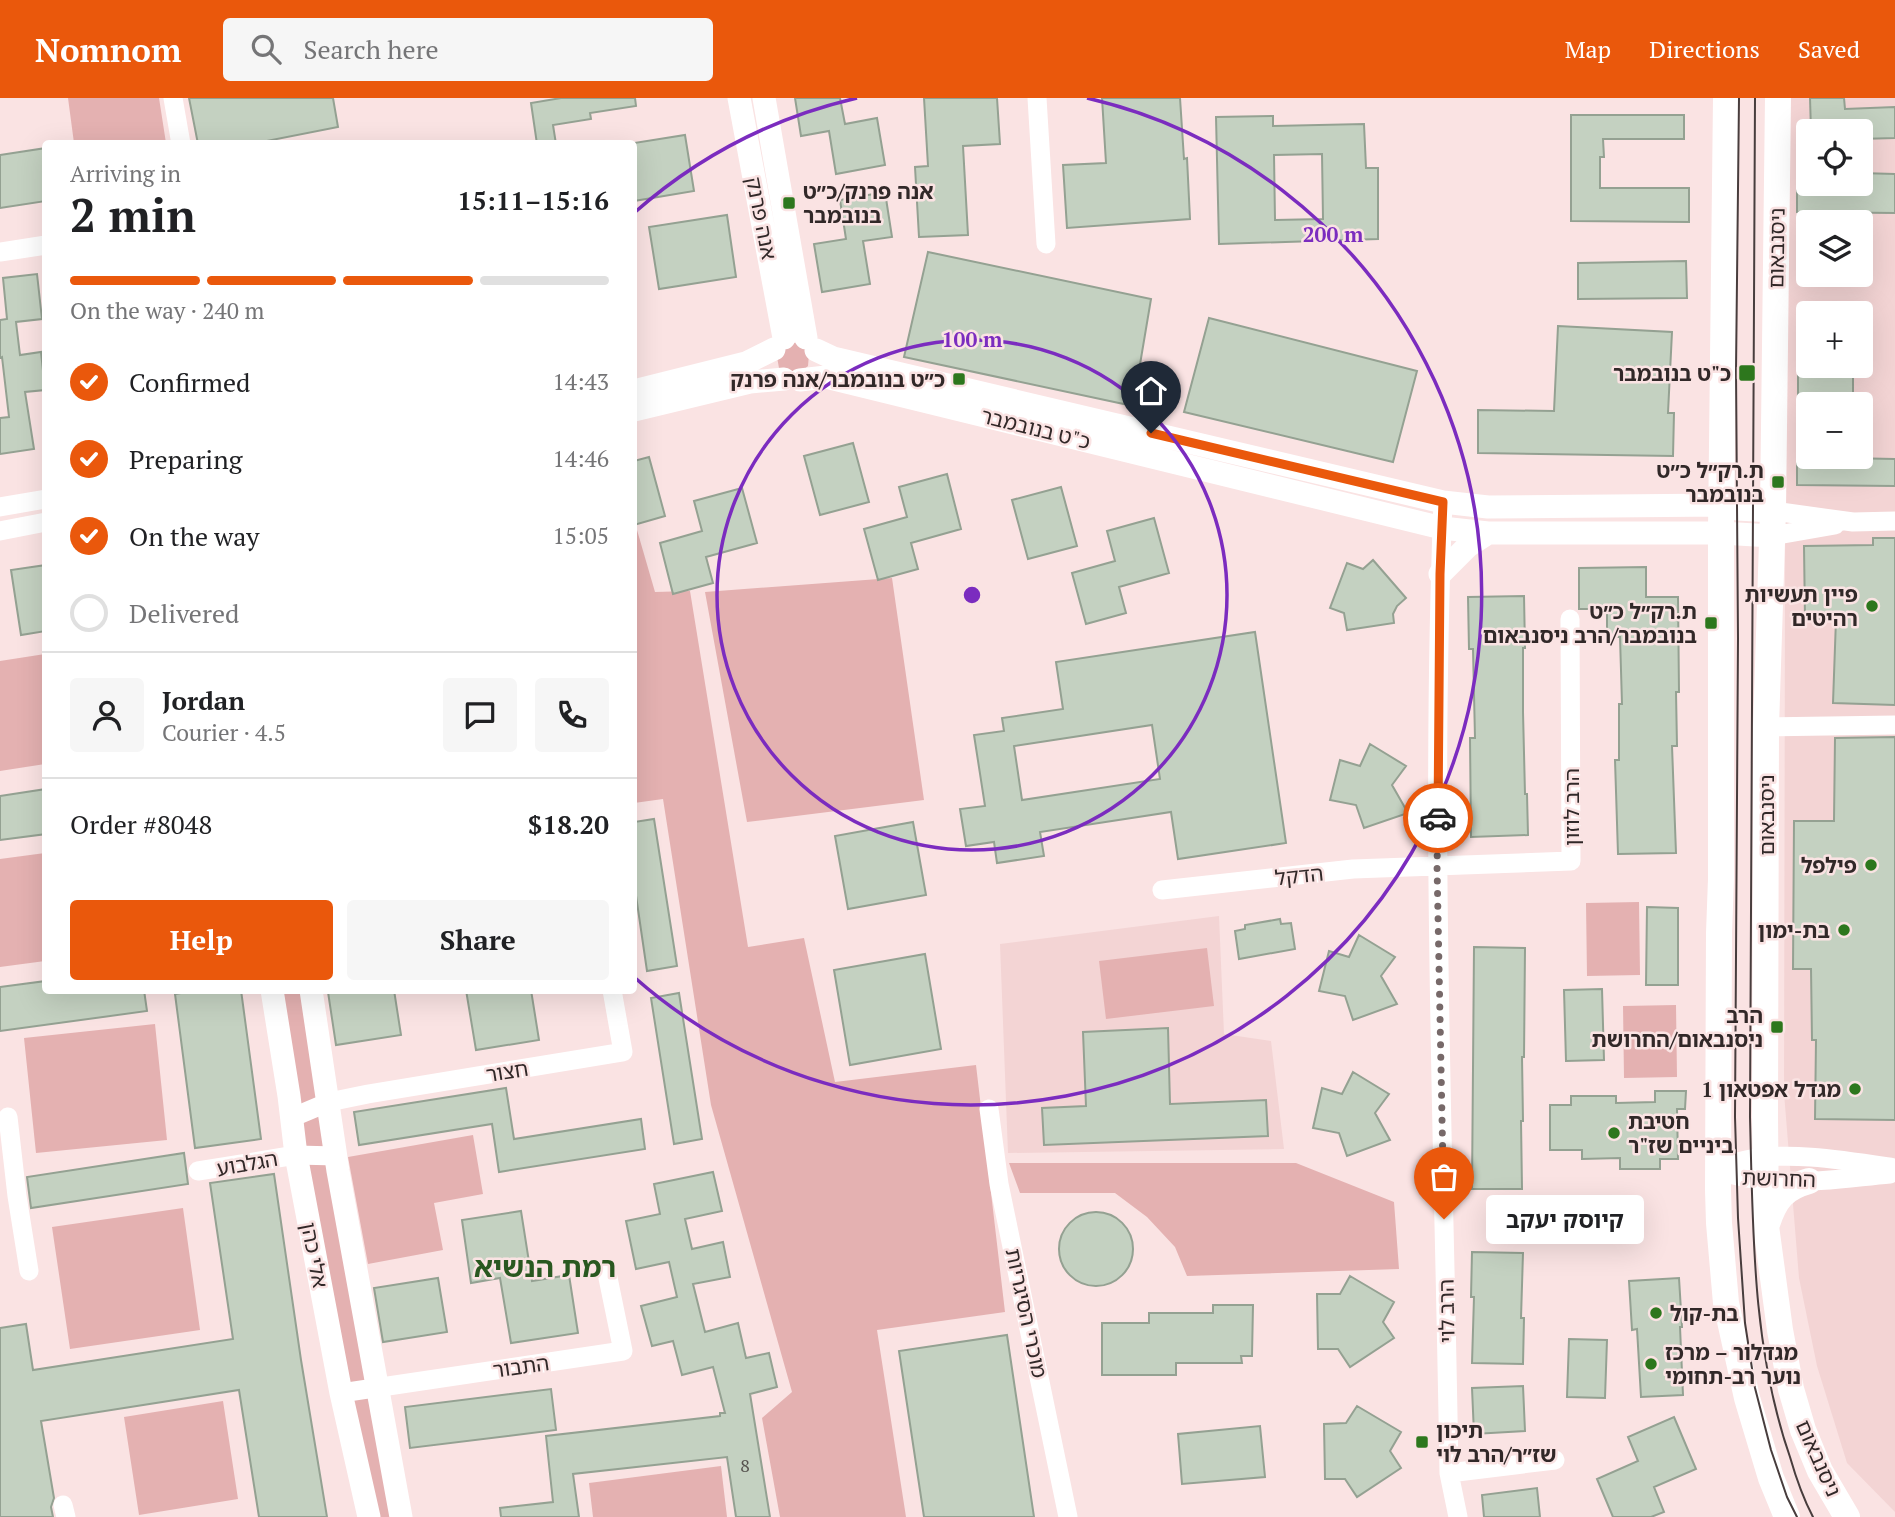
<!DOCTYPE html>
<html lang="en">
<head>
<meta charset="utf-8">
<style>
	body { margin:0; font-family:"PT Serif","Noto Sans Hebrew",serif; background:#f6f6f6; color:#202124; height:100vh; display:flex; flex-direction:column; font-size:26px; white-space:nowrap }
	* { box-sizing:border-box; margin:0 }
	p { font-size:23px; color:#757577 }
	.icon { flex:none; width:38px; height:38px; fill:none; stroke:currentColor; stroke-width:2; stroke-linecap:round; stroke-linejoin:round }
	.map { position:relative; flex:1; overflow:hidden }
	.drawer { position:absolute; left:42px; top:42px; width:595px; height:854px; display:flex; flex-direction:column; background:#fff; border-radius:7px; box-shadow:0 7px 28px #0002 }
	.drawer>* { flex:none }
	.tools { position:absolute; left:1796px; top:21px; display:grid; gap:14px }
	.tools a { display:grid; place-items:center; width:77px; height:77px; border-radius:7px; background:#fff; box-shadow:0 7px 28px #0002; font-size:35px }
	.pin { position:absolute; display:grid; place-items:center; width:60px; height:60px; color:#fff; margin:-72px -30px; border-radius:50% 50% 50% 0; rotate:-45deg; box-shadow:0 0 7px #0007 }
	.pin .icon { rotate:45deg }
	.courier { position:absolute; display:grid; place-items:center; width:70px; height:70px; margin:-35px; border:5px solid #ea580c; border-radius:50%; background:#fff; color:#222; box-shadow:0 2px 9px #0007 }
	.bubble { position:absolute; height:49px; border-radius:7px; background:#fff; box-shadow:0 7px 28px #0002; font-size:23px; font-weight:700; line-height:49px; text-align:center }
	.overview em { font-style:normal; font-weight:700 }
	.overview div { display:flex; flex-direction:column-reverse }
	.overview { display:flex; align-items:center; justify-content:space-between; height:119px; padding:0 28px }
	h1 { font-size:46px; font-weight:700; line-height:52px }
	.bar { display:grid; grid-template-columns:repeat(4,1fr); gap:10px 7px; align-content:center; height:84px; padding:0 28px }
	.bar i { height:9px; border-radius:5px; background:#e0e0e0 }
	.bar .current { background:#ea580c }
	.bar p { grid-column:span 4 }
	.line { display:flex; align-items:center; gap:18px; padding:0 28px; border-top:2px solid #e0e0e0 }
	.line div { flex:1 }
	.round { display:grid; place-items:center; flex:none; width:74px; height:74px; border-radius:7px; background:#f6f6f6 }
	ol { padding:0 28px; list-style:none }
	li { display:flex; align-items:center; gap:21px; height:77px }
	li p { margin-inline-start:auto }
	li .icon { padding:7px; border-radius:50%; background:#ea580c; color:#fff; stroke-width:4 }
	li:last-child { color:#757577 }
	li i { width:38px; height:38px; border:4px solid #e0e0e0; border-radius:50% }
	.action { display:flex; gap:14px; margin-top:auto; padding:14px 28px }
	.action a { flex:1; height:80px; border-radius:7px; background:#ea580c; color:#fff; font-size:28px; font-weight:700; line-height:80px; text-align:center }
	.action a+a { background:#f6f6f6; color:#202124 }
	header { display:flex; align-items:center; gap:42px; box-sizing:border-box; height:98px; padding:0 35px; background:#ea580c; color:#fff }
	header strong { font-size:33px }
	nav { display:flex; gap:38px; margin-inline-start:auto; font-size:24px }
	.search { width:490px; height:63px; background:#f6f6f6; display:flex; align-items:center; gap:18px; box-sizing:border-box; padding:0 24px; border-radius:7px; color:#757577; font-size:26px }
	.map>svg:first-child { display:block }
	.built { fill:#f3d4d4; fill-rule:evenodd }
	.green { fill:#e4b1b1 }
	.building { fill:#c4d1c1; stroke:#94a192; stroke-width:2; fill-rule:evenodd }
	.lines { fill:none; stroke-linecap:round; stroke-linejoin:round }
	.minor { stroke:#fff; stroke-width:19 }
	.tertiary { stroke:#fff; stroke-width:23 }
	.secondary { stroke:#fff; stroke-width:26 }
	.tram { stroke:#483d3d; stroke-width:2 }
	.done { stroke:#776969; stroke-width:7; stroke-dasharray:0 12.6 }
	.route { stroke:#ea580c; stroke-width:9 }
	.ring { fill:none; stroke:#7b2cbf; stroke-width:3.5 }
	.poi-dot { fill:#2d771d; stroke:#fae3e3; stroke-width:2.5 }
	.labels { text-anchor:middle; dominant-baseline:central; stroke-width:5; stroke-linejoin:round; paint-order:stroke }
	.number-label { font-size:18px; fill:#56524e }
	.poi-label { font-size:21px; font-weight:bold; fill:#312828; stroke:#fae3e3; text-anchor:end }
	.street-label { font-size:21px; fill:#312828; stroke:#fae3e3 }
	.district-label { font-size:28px; font-weight:bold; fill:#295820; stroke:#fae3e3 }
	.centre { fill:#7b2cbf; stroke:#fae3e3; stroke-width:3.5 }
	.ring-label { font-size:21px; text-anchor:middle; font-weight:bold; fill:#7b2cbf; stroke:#fae3e3; stroke-width:5; stroke-linejoin:round; paint-order:stroke }
</style>
</head>
<body>
<header>
<strong>Nomnom</strong>
<div class="search"><svg class="icon" aria-label="search" viewBox="0 0 24 24"><circle cx="10" cy="10" r="6"/><path d="M15 15l6 6"/></svg>Search here</div>
<nav><a>Map</a><a>Directions</a><a>Saved</a></nav>
</header>
<div class="map">
<svg width="1895" height="1419" viewBox="0 0 1895 1419">
	<rect width="100%" height="100%" fill="#fae3e3"/>
	<path class="built" d="M1786,0H1895V1414L1847,1365L1817,1268L1799,1180L1784,995ZM1808,33H1860V86H1808ZM1808,124H1860V177H1808ZM1808,215H1860V268H1808ZM1808,306H1860V359H1808Z
		M1219,818L1224,936L1271,943L1284,1051L1008,1055L1000,846Z"/>
	<path class="green" d="M68,0H159L166,45H74Z
		M791,244L802,247L809,256L808,268L800,275L783,273L779,270L777,259Z
		M634,432H637L655,494L690,493L748,849L804,840L835,984L976,967L1005,1214L877,1232L906,1419H780L762,1320L792,1294L711,1007L663,701L634,705Z
		M892,480L924,702L747,724L705,494Z
		M45,556V666L0,673V563Z
		M45,755V863L0,869V761Z
		M1639,804L1640,877L1587,878L1586,805Z
		M1207,850L1214,908L1106,921L1099,863Z
		M272,893H311L401,1419H369Z
		M1676,907L1677,979L1624,980L1623,908Z
		M155,926L167,1042L36,1055L24,940Z
		M473,1037L483,1096L434,1105L443,1152L368,1166L348,1059Z
		M1009,1065H1296L1394,1104L1399,1171L1187,1178L1175,1149L1147,1119L1115,1095H1020Z
		M183,1110L200,1232L70,1251L52,1129Z
		M223,1303L238,1401L139,1417L124,1319Z
		M721,1368L727,1419H593L589,1385Z"/>
	<path class="building" d="M189,0H333L338,29L251,46H198Z
		M561,0H635L636,8L590,15L591,21L553,27L556,46H537L531,5Z
		M795,0H840L845,26L877,20L885,67L836,76L829,33L801,38Z
		M924,0H997L1000,46L963,48L968,137L919,139L915,69L928,68Z
		M1102,0H1180L1184,61L1187,60L1190,121L1067,130L1063,67L1106,65Z
		M1810,0H1844L1845,11L1895,9V40L1860,41V33H1811Z
		M1571,17H1684V41H1603L1604,59H1600V90H1689V124L1571,123Z
		M1273,18V28L1364,26L1366,70H1378V141L1219,146L1216,19ZM1322,56L1323,121L1275,122L1274,57Z
		M685,37L694,93L634,103V45Z
		M46,50V103L0,110V57Z
		M1860,75L1895,76V115L1797,114V86H1860Z
		M885,94L892,139L863,143L870,186L822,194L814,146L846,141L840,102Z
		M727,117L736,179L659,191L649,129Z
		M928,154L1151,201L1133,308L904,259Z
		M1686,163L1687,200L1578,201V165Z
		M37,176L42,221L16,224L20,257L41,254L45,292L25,294L34,351L0,356V320L9,319L2,259L0,260V222L7,221L3,180Z
		M1209,220L1417,273L1393,364L1184,314Z
		M1558,228L1672,234L1668,315H1674L1673,358L1478,355V312L1554,313Z
		M1798,268H1853V306H1798Z
		M853,345L869,404L820,417L804,358Z
		M649,359L665,418L634,427V363Z
		M1797,359L1895,361V388L1797,387Z
		M947,376L961,431L911,445L918,471L878,482L864,431L907,419L899,389Z
		M1061,389L1077,448L1028,461L1012,402Z
		M742,390L757,445L706,459L713,485L673,496L660,445L702,433L694,403Z
		M1154,420L1169,475L1119,489L1126,515L1086,526L1072,475L1115,463L1107,433Z
		M1873,440H1895V607L1833,605L1836,521H1805L1804,448L1873,447Z
		M1373,462L1406,500L1397,508L1393,516L1394,525L1347,532L1344,515L1330,510L1347,465L1363,471Z
		M46,467V533L21,537L11,472Z
		M1646,469V499H1678L1679,594H1676L1677,648H1672L1676,755L1618,756L1615,662H1619V606H1622L1620,539H1607V511H1579V470Z
		M1524,498L1525,550H1523V614L1525,696H1527L1528,737L1471,739L1470,640H1475L1473,551H1469L1468,499Z
		M1255,534L1286,745L1178,761L1171,714L1040,734L1044,758L997,765L994,744L966,748L960,711L985,708L974,637L1004,633L1002,620L1063,611L1056,564ZM1152,627L1160,681L1022,702L1014,648Z
		M1895,639V1022L1815,1021L1816,942H1812L1811,871H1793L1794,723H1834L1835,640Z
		M1370,646L1406,668L1392,687L1408,715L1364,730L1356,707L1330,702L1340,662L1360,668Z
		M46,691V736L0,742V698Z
		M654,721L677,868L647,873L634,784V724Z
		M913,724L926,797L848,811L835,738Z
		M1647,809L1678,810V887H1646Z
		M1280,821L1281,826L1291,825L1295,851L1239,861L1235,833L1245,831V827Z
		M1359,837L1395,859L1381,878L1397,906L1353,922L1345,898L1319,893L1329,853L1349,859Z
		M1474,849L1525,850L1524,959H1522L1523,1023H1521L1522,1091H1472Z
		M925,856L941,951L850,967L834,872Z
		M46,883V892H144L147,913L0,933V889Z
		M1602,891L1604,962L1566,963L1564,892Z
		M198,892H241L261,1041L195,1050L175,896Z
		M336,892H394L401,937L336,947L328,894Z
		M466,892H531L539,942L476,952Z
		M679,895L702,1041L674,1046L651,900Z
		M1168,930L1170,1006L1266,1002L1268,1038L1044,1047L1042,1010L1086,1008L1083,934Z
		M1353,974L1389,996L1375,1015L1390,1042L1347,1058L1339,1035L1313,1030L1322,990L1342,996Z
		M506,990L514,1041L641,1021L645,1051L499,1074L492,1026L359,1047L354,1014Z
		M1655,993H1686L1685,1011H1677L1678,1061H1660V1071H1620V1060L1582,1061V1052H1550V1007H1571V998H1616V1005L1655,1004Z
		M184,1055L188,1086L31,1110L27,1079Z
		M713,1074L722,1113L685,1121L692,1151L723,1144L730,1179L693,1186L705,1234L738,1225L746,1260L769,1255L777,1289L750,1296L770,1419H736L727,1359L573,1376L579,1419H501L500,1410L553,1404L546,1338L720,1318V1315H725L713,1269L682,1277L673,1243L652,1248L641,1208L677,1199L669,1164L636,1171L626,1123L660,1116L654,1086Z
		M274,1076L301,1262L327,1419H259L239,1292L41,1323L54,1400L51,1409L53,1419H0V1230L26,1226L33,1272L233,1241L210,1085Z
		M521,1113L532,1183L569,1177L578,1235L511,1245L500,1180L471,1185L462,1122Z
		M1059 1151a37 37 0 1 1 74 0a37 37 0 1 1-74 0Z
		M1472,1154L1523,1155L1521,1220H1524L1523,1266L1472,1265L1474,1199H1471Z
		M1350,1178L1394,1204L1383,1224L1394,1240L1350,1269L1338,1251H1318L1317,1196H1340Z
		M438,1180L447,1234L383,1244L374,1190Z
		M1679,1180L1682,1229H1680L1683,1297L1641,1299L1637,1231L1632,1232L1629,1183Z
		M1213,1207H1253L1252,1258H1241L1242,1265H1176V1277H1102V1225H1149V1215H1213Z
		M1007,1237L1034,1419H924L899,1253Z
		M1569,1241L1607,1242L1605,1300L1567,1299Z
		M1523,1288L1525,1333L1474,1336L1472,1290Z
		M551,1291L556,1332L410,1350L405,1309Z
		M1357,1308L1401,1334L1390,1353L1401,1370L1357,1399L1345,1381H1325L1324,1326L1346,1325Z
		M1674,1319L1696,1371L1654,1389L1664,1414L1651,1419H1613L1597,1381L1638,1363L1628,1339Z
		M1260,1328L1265,1379L1182,1386L1178,1336Z
		M1537,1390L1540,1419H1484L1482,1397Z"/>
	<g class="lines">
		<path class="minor" d="M173,0L181,46
			M1037,0L1046,146
			M0,154L46,147
			M1443,404C1430,727 1444,1051 1449,1375L1458,1419
			M0,409L46,401
			M1773,413L1853,424L1895,423
			M0,433L46,424
			M1772,438L1835,427
			M1766,629L1895,627
			M1162,792L1353,771L1571,763L1570,521
			M989,1011L999,1086L1068,1419
			M8,1019L17,1098L29,1173
			M291,1020L329,1004L368,996L623,954L612,892
			M1718,1072C1725,1069 1731,1066 1738,1064C1782,1051 1850,1063 1895,1070
			M1718,1072C1772,1093 1834,1081 1890,1076
			M198,1073L296,1057L337,1058
			M341,1295L623,1253L607,1175
			M1449,1375L1555,1362
			M63,1407L66,1419"/>
		<path class="tertiary" d="M739,0L784,240
			M764,0L806,240
			M816,252L833,260L1443,404L1488,409L1722,407L1737,411L1773,413
			M800,282L826,279L1442,430L1488,435H1721L1772,438
			M634,293L746,265L774,251
			M634,312L750,284L784,281
			M1440,476L1468,448L1488,435
			M272,892L289,998L296,1057L341,1295L369,1419
			M311,892L338,1073L401,1419"/>
		<path class="secondary" d="M1726,0L1721,435V781L1719,835L1718,1092L1719,1125L1726,1205L1747,1300L1771,1380L1787,1419
			M1778,0L1773,413L1766,629L1765,1018L1766,1128L1780,1232L1791,1291L1803,1332L1820,1373L1847,1419
			M1767,1126C1775,1101 1784,1090 1809,1083"/>
		<path class="tram" d="M1739,0L1736,273L1738,540L1735,1019L1738,1120L1745,1225L1755,1290L1771,1352L1787,1399L1797,1419
			M1755,0L1750,1019C1753,1133 1752,1250 1790,1359C1796,1380 1803,1400 1813,1419"/>
	</g>
	<g class="lines">
		<path class="done" d="M1438,720L1437,767L1444,1121"/>
		<path class="route" d="M1151,335L1443,404L1440,476L1438,720"/>
	</g>
	<g class="ring">
		<circle cx="972" cy="497" r="255"/>
		<path d="M634 115A510 510 0 0 1 857 0M1087 0A510 510 0 1 1 634 879"/>
	</g>
	<g class="poi-dot">
		<rect x="782" y="98" width="14" height="14" rx="3.5"/>
		<rect x="1738" y="266" width="18" height="18" rx="3.5"/>
		<rect x="952" y="274" width="14" height="14" rx="3.5"/>
		<rect x="1771" y="377" width="14" height="14" rx="3.5"/>
		<circle cx="1872" cy="508" r="7"/>
		<rect x="1704" y="518" width="14" height="14" rx="3.5"/>
		<circle cx="1871" cy="767" r="7"/>
		<circle cx="1844" cy="832" r="7"/>
		<rect x="1770" y="922" width="14" height="14" rx="3.5"/>
		<circle cx="1855" cy="991" r="7"/>
		<circle cx="1614" cy="1035" r="7"/>
		<circle cx="1656" cy="1215" r="7"/>
		<circle cx="1651" cy="1266" r="7"/>
		<rect x="1415" y="1337" width="14" height="14" rx="3.5"/>
	</g>
	<g class="labels">
		<g class="number-label">
			<text x="745" y="1367">8</text>
		</g>
		<g class="poi-label">
			<text x="803" y="93" text-anchor="start">אנה פרנק/כ״ט<tspan x="803" dy="24">בנובמבר</tspan></text>
			<text x="1731" y="275">כ"ט בנובמבר</text>
			<text x="945" y="281">כ״ט בנובמבר/אנה פרנק</text>
			<text x="1764" y="372">ת.רק״ל כ״ט<tspan x="1764" dy="24">בנובמבר</tspan></text>
			<text x="1858" y="496">פיין תעשיות<tspan x="1858" dy="24">רהיטים</tspan></text>
			<text x="1697" y="513">ת.רק״ל כ״ט<tspan x="1697" dy="24">בנובמבר/הרב ניסנבאום</tspan></text>
			<text x="1857" y="767">פילפל</text>
			<text x="1830" y="832">בת-ימון</text>
			<text x="1763" y="917">הרב<tspan x="1763" dy="24">ניסנבאום/החרושת</tspan></text>
			<text x="1841" y="991">מגדל אפטאון 1</text>
			<text x="1628" y="1023" text-anchor="start">חטיבת<tspan x="1628" dy="24">ביניים שז"ר</tspan></text>
			<text x="1670" y="1215" text-anchor="start">בת-קול</text>
			<text x="1665" y="1254" text-anchor="start">מגדלור – מרכז<tspan x="1665" dy="24">נוער רב-תחומי</tspan></text>
			<text x="1436" y="1332" text-anchor="start">תיכון<tspan x="1436" dy="24">שז״ר/הרב לוי</tspan></text>
		</g>
		<g class="street-label">
			<text transform="translate(762 120) rotate(79)">אנה פרנק</text>
			<text transform="translate(1776 150) rotate(-89)">ניסנבאום</text>
			<text transform="translate(1036 330) rotate(14)">כ"ט בנובמבר</text>
			<text transform="translate(1571 709) rotate(-90)">הרב לוזון</text>
			<text transform="translate(1766 717) rotate(-90)">ניסנבאום</text>
			<text transform="translate(1299 777) rotate(-6)">הדקל</text>
			<text transform="translate(507 973) rotate(-9)">חצור</text>
			<text transform="translate(247 1065) rotate(-10)">הגלבוע</text>
			<text transform="translate(1779 1080) rotate(2)">החרושת</text>
			<text transform="translate(315 1157) rotate(79)">אלי כהן</text>
			<text transform="translate(1446 1213) rotate(-91)">הרב לוי</text>
			<text transform="translate(1027 1215) rotate(78)">מוכרי הסיגריות</text>
			<text transform="translate(521 1268) rotate(-8)">התבור</text>
			<text transform="translate(1819 1360) rotate(66)">ניסנבאום</text>
		</g>
		<g class="district-label">
			<text x="545" y="1168">רמת הנשיא</text>
		</g>
	</g>
	<circle cx="972" cy="497" r="10" class="centre"/>
	<g class="ring-label">
		<text x="1333" y="144">200 m</text>
		<text x="972" y="249">100 m</text>
	</g>
</svg>
<div class="tools">
<a><svg class="icon" aria-label="locate" viewBox="0 0 24 24"><circle cx="12" cy="12" r="6"/><path d="M12 2v4M12 18v4M2 12h4M18 12h4"/></svg></a>
<a><svg class="icon" aria-label="layers" viewBox="0 0 24 24"><path d="M12 4l9 5-9 5-9-5zM3 14l9 5 9-5"/></svg></a>
<a>+</a>
<a>−</a>
</div>
<div class="pin" style="left:1444px;top:1121px;background:#ea580c"><svg class="icon" aria-label="bag" viewBox="0 0 24 24"><path d="M5 8h14l-1 12H6zM9 8a3 3 0 0 1 6 0"/></svg></div>
<div class="pin" style="left:1151px;top:335px;background:#1f2937"><svg class="icon" aria-label="home" viewBox="0 0 24 24"><path d="M3 11l9-7 9 7M6 9v11h12V9"/></svg></div>
<div class="courier" style="left:1438px;top:720px"><svg class="icon" aria-label="car" viewBox="0 0 24 24"><path d="M5 17H2v-5l4-1 3-4h7l3 4 3 1v5h-3M9 17h6M6 11h13"/><circle cx="7" cy="17" r="2"/><circle cx="17" cy="17" r="2"/></svg></div>
<div class="bubble" style="left:1486px;top:1097px;width:158px">קיוסק יעקב</div>
<section class="drawer">
<div class="overview"><div><h1>2 min</h1><p>Arriving in</p></div><em>15:11–15:16</em></div>
<div class="bar"><i class="current"></i><i class="current"></i><i class="current"></i><i></i><p>On the way · 240 m</p></div>
<ol>
<li><svg class="icon" aria-label="check" viewBox="0 0 24 24"><path d="M5 12l5 5 9-10"/></svg>Confirmed<p>14:43</p></li>
<li><svg class="icon" aria-label="check" viewBox="0 0 24 24"><path d="M5 12l5 5 9-10"/></svg>Preparing<p>14:46</p></li>
<li><svg class="icon" aria-label="check" viewBox="0 0 24 24"><path d="M5 12l5 5 9-10"/></svg>On the way<p>15:05</p></li>
<li><i></i>Delivered</li>
</ol>
<div class="line" style="height:126px"><a class="round"><svg class="icon" aria-label="person" viewBox="0 0 24 24"><circle cx="12" cy="8" r="4"/><path d="M4 21q1-7 8-7t8 7"/></svg></a><div><b>Jordan</b><p>Courier · 4.5</p></div><a class="round"><svg class="icon" aria-label="chat" viewBox="0 0 24 24"><path d="M4 5h16v11H9l-5 4z"/></svg></a><a class="round"><svg class="icon" aria-label="phone" viewBox="0 0 24 24"><path d="M5 4h4l2 5-3 2q2 4 5 5l2-3 5 2v4C11 20 4 13 5 4z"/></svg></a></div>
<div class="line" style="height:91px"><div>Order #8048</div><b>$18.20</b></div>
<div class="action"><a>Help</a><a>Share</a></div>
</section>
</div>
</body>
</html>
